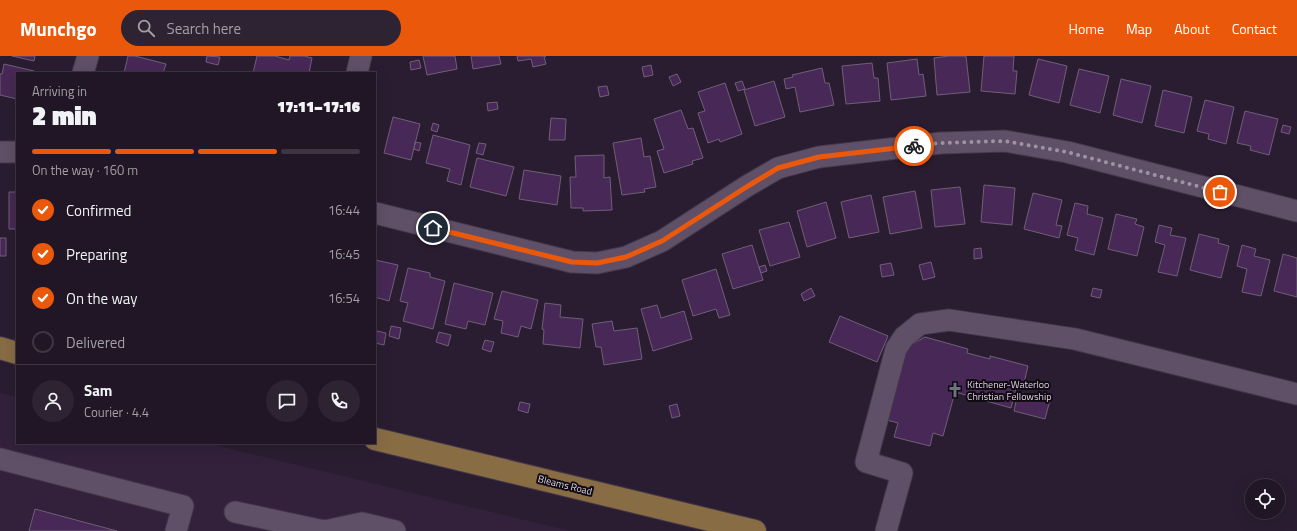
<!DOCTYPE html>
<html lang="en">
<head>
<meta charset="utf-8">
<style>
	body { margin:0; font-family:"Titillium Web",sans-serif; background:#2d2332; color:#f1f3f6; height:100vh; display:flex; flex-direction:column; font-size:15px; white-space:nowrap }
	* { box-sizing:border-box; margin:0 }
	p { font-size:13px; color:#a29fa7 }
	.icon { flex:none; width:22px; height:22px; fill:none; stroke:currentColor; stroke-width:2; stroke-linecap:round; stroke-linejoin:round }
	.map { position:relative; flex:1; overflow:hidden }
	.drawer { position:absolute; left:16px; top:16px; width:360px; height:372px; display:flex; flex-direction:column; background:#201625; border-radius:0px; box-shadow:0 4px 16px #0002,0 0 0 1px #3d3542 }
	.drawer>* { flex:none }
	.buttons { position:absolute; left:1245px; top:423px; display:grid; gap:8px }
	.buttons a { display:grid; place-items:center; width:40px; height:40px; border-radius:50%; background:#201625; box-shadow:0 4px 16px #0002,0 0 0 1px #3d3542; font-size:20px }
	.pin { position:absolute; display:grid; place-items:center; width:34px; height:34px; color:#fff; margin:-17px; border:2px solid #fff; border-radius:50%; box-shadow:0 1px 4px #0007 }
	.courier { position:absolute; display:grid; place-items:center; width:40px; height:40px; margin:-20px; border:3px solid #ea580c; border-radius:50%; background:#fff; color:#222; box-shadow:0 1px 5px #0007 }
	.summary em { font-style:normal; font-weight:800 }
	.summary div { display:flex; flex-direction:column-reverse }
	.summary { display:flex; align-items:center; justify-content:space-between; height:68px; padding:0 16px }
	h1 { font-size:26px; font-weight:800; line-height:30px }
	.bar { display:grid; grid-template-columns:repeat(4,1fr); gap:6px 4px; align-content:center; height:48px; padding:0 16px }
	.bar i { height:5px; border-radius:3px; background:#3d3542 }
	.bar .active { background:#ea580c }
	.bar p { grid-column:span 4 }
	.line { display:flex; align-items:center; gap:10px; padding:0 16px; border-top:1px solid #3d3542 }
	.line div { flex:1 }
	.round { display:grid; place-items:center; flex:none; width:42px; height:42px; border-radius:21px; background:#2d2332 }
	ol { padding:0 16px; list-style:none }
	li { display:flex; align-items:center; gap:12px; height:44px }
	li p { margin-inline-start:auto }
	li .icon { padding:4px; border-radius:50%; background:#ea580c; color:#fff; stroke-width:4 }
	li:last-child { color:#a29fa7 }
	li i { width:22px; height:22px; border:2px solid #3d3542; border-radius:50% }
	header { display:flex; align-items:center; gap:24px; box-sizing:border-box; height:56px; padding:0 20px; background:#ea580c; color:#fff }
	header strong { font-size:19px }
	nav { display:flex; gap:22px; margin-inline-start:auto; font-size:14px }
	.search { width:280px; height:36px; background:#2d2332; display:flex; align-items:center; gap:10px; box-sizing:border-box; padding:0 14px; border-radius:22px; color:#a29fa7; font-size:15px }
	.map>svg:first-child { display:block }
	.built { fill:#33213b }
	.building { fill:#482856; stroke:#6f5f77 }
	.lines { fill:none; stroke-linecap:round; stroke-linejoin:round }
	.minor-casing { stroke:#433748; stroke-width:23 }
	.major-casing { stroke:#433748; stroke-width:24 }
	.minor { stroke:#605067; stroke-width:21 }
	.major { stroke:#886c44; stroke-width:22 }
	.done { stroke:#9e93a3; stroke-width:4; stroke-dasharray:0 7.2 }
	.route { stroke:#ea580c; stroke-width:5 }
	.labels { text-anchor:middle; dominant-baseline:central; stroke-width:4; stroke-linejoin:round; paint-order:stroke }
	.poi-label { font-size:10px; fill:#dcd3e1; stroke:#100a13; text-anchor:start }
	.street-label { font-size:10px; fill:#dcd3e1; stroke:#100a13 }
</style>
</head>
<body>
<header>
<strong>Munchgo</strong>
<div class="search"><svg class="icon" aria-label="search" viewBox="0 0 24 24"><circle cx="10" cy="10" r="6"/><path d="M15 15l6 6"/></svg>Search here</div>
<nav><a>Home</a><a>Map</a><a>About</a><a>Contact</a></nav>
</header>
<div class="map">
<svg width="1297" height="475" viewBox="0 0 1297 475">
	<rect width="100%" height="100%" fill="#2a1d31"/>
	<path class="built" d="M0,337L17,341V387H206L570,475H0Z"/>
	<path class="building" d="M12,0H35L34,5Z
		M128,0H135L166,8L163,17H124Z
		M207,0L220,1L218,9L206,6Z
		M257,0H275L289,4L290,0H304L312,2L309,17H253Z
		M423,0H455L457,13L427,19Z
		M471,0H499L501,8L473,13Z
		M517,0H546L544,1L546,8L533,11L531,3L518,5Z
		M949,0H966L970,36L937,39L934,2Z
		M984,0H1014L1013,15H1017L1015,38L981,35Z
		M917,3L919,19L923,18L926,40L891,44L887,7Z
		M1038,3L1067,10L1059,47L1029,39Z
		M419,4L421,12L411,14L410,6Z
		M872,7L874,22H878L880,45L846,48L842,10Z
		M4,8L34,15L33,17H17V43L0,39V18H2Z
		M651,9L653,19L644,21L642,11Z
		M822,12L825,27H829L834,49L800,56L795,31L786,33L784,23L793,21L792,19Z
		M1079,13L1109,20L1100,57L1070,49Z
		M677,18L681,26L673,30L669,21Z
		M1121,23L1151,30L1142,67L1113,59Z
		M742,25L745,33L738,35L735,27Z
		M774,25L785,61L755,70L744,34Z
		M725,27L742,78L720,86L719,83L708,87L698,57L705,55L698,36Z
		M607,30L609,39L600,41L598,31Z
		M1163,34L1192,41L1184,77L1155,70Z
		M1205,44L1234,51L1226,88L1208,83L1209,78L1197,75Z
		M497,46L498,53L488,55L487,47Z
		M681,54L688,73L693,72L703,102L692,105L693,108L664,117L657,95L664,93L654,63Z
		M1245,55L1278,63L1269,99L1250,94L1251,90L1237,87Z
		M393,61L420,68L411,104L384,97Z
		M551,62L566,63L565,84H549Z
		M433,67L439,69L437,76L431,74Z
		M1283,69L1291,71L1289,78L1281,76Z
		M433,79L470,89L461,129L447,125L450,113L426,107Z
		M641,82L644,101L650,100L656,131L644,133L645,136L622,139L613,87Z
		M415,86L421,87L419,95L414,93Z
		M479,87L486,88L483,99L476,97Z
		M604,99V122L610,121L612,154L583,155V152H571L570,121H576L575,100Z
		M477,102L514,111L506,140L470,131Z
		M524,114L561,120L557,149L519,143Z
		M984,129L1015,132L1012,169L981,166Z
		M960,131L965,168L935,171L931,134Z
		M915,135L922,172L890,178L883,141Z
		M9,136H17V173H9Z
		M1033,137L1062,144L1056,169L1062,170L1059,182L1024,173Z
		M871,139L879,176L849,182L841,146Z
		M826,146L836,182L807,191L797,155Z
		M1075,147L1088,150L1087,158L1103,162L1094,199L1075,194L1078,182L1067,179Z
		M1116,158L1137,163L1135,168L1144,171L1137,200L1108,193Z
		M789,166L800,201L770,210L759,174Z
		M1159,169L1172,172L1170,179L1186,182L1177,220L1158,216L1165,189L1155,186Z
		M1199,178L1219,183L1218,187L1229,190L1221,222L1190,214Z
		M0,182H6V200H0Z
		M752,189L763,224L733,233L722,198Z
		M1242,189L1256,193L1254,200L1270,204L1261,240L1242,236L1247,213L1237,210Z
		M981,192L982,202L974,203V193Z
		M1283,198L1297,202V241L1274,235Z
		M375,204L398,209L389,245L375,241Z
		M931,206L935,221L923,224L919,209Z
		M891,207L894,219L882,221L880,209Z
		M765,209L767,215L761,217L759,211Z
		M408,212L430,217V221L445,225L433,273L403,265L408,247L400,245Z
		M716,213L730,259L719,262L716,253L693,260L682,224Z
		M454,227L493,237L485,269L468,265L466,273L445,268Z
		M811,232L815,240L804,245L801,238Z
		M1093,232L1102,234L1100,242L1091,240Z
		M502,235L538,244L531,273L521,270L518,281L501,277L503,265L494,263Z
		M545,247L561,249L560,261L583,263L580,292L543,288L544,274L542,273Z
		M657,249L661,262L684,255L692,283L653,295L641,253Z
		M840,260L888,280L877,306L829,286Z
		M612,265L614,275L637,272L642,303L604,309L601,291H596L592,268Z
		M391,270L401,272L399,283L389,280Z
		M377,275L386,277L384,289L375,287Z
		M439,276L451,279L448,290L436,286Z
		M925,281L968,293L967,297L990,303V300L1028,310L1024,327L1011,324L1009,330L1016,332L1011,352L955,336L943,380L933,377L930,390L894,381L898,367L887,364L907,291Z
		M485,284L494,286L491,296L482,293Z
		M1018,336L1050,344L1045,363L1014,355Z
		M520,346L530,348L528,357L518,354Z
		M677,348L680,360L672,362L669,350Z
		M35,453L117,475H29Z"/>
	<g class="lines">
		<defs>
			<path id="minor" d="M83,17L88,0
				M357,17L361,0
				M0,96H17
				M375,157L572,206L597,207L626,201L662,185L747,130L778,112L819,101L941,87L1005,85L1067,96L1297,155
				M0,403L183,450L176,475
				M235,456L324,475
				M325,475L362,467L395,475
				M886,475L902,417L866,406L896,293L904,281L920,268L949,264L1075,283L1297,338"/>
			<path id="major" d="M0,292L17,297
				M375,383L755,475"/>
		</defs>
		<use href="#minor" class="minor-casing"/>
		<use href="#major" class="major-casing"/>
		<use href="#minor" class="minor"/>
		<use href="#major" class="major"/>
	</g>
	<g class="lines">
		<path class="done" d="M914,90L940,87L1005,85L1067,96L1220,136"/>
		<path class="route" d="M433,172L572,206L597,207L626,201L662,185L748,130L778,112L819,101L914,90"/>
	</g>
	<defs>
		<symbol id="church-bare" viewBox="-9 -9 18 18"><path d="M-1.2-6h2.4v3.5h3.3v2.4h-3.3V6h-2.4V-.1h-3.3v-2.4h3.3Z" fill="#6b7280" stroke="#100a13" stroke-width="2.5" paint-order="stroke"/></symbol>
	</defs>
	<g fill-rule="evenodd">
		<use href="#church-bare" x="944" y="323" width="22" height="22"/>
	</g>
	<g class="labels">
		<g class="poi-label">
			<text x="967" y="328">Kitchener-Waterloo<tspan x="967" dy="12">Christian Fellowship</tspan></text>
		</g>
		<g class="street-label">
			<text transform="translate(565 429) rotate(14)">Bleams Road</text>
		</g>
	</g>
</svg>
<div class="buttons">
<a><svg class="icon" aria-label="locate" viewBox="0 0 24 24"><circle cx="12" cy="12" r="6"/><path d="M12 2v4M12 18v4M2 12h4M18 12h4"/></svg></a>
</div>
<div class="pin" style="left:1220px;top:136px;background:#ea580c"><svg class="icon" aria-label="bag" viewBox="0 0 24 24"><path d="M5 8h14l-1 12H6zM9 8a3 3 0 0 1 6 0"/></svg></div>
<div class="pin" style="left:433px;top:172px;background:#1f2937"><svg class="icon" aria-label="home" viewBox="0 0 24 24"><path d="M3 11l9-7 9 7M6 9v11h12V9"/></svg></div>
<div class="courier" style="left:914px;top:90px"><svg class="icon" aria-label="bike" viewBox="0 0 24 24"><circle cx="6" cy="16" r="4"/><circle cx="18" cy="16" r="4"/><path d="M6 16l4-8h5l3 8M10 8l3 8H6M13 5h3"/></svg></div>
<section class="drawer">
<div class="summary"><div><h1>2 min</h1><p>Arriving in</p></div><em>17:11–17:16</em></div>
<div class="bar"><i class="active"></i><i class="active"></i><i class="active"></i><i></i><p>On the way · 160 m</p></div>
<ol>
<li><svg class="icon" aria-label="check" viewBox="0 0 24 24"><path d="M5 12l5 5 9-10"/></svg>Confirmed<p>16:44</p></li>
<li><svg class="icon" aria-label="check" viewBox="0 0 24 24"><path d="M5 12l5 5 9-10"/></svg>Preparing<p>16:45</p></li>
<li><svg class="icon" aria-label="check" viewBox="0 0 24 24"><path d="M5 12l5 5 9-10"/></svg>On the way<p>16:54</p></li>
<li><i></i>Delivered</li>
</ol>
<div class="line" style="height:72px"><a class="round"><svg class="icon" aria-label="person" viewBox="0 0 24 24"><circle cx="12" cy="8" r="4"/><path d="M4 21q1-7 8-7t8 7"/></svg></a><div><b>Sam</b><p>Courier · 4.4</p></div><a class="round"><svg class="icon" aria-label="chat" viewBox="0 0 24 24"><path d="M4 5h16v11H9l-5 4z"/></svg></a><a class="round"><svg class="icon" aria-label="phone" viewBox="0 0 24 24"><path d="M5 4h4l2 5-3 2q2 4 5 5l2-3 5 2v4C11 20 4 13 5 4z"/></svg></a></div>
</section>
</div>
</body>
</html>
